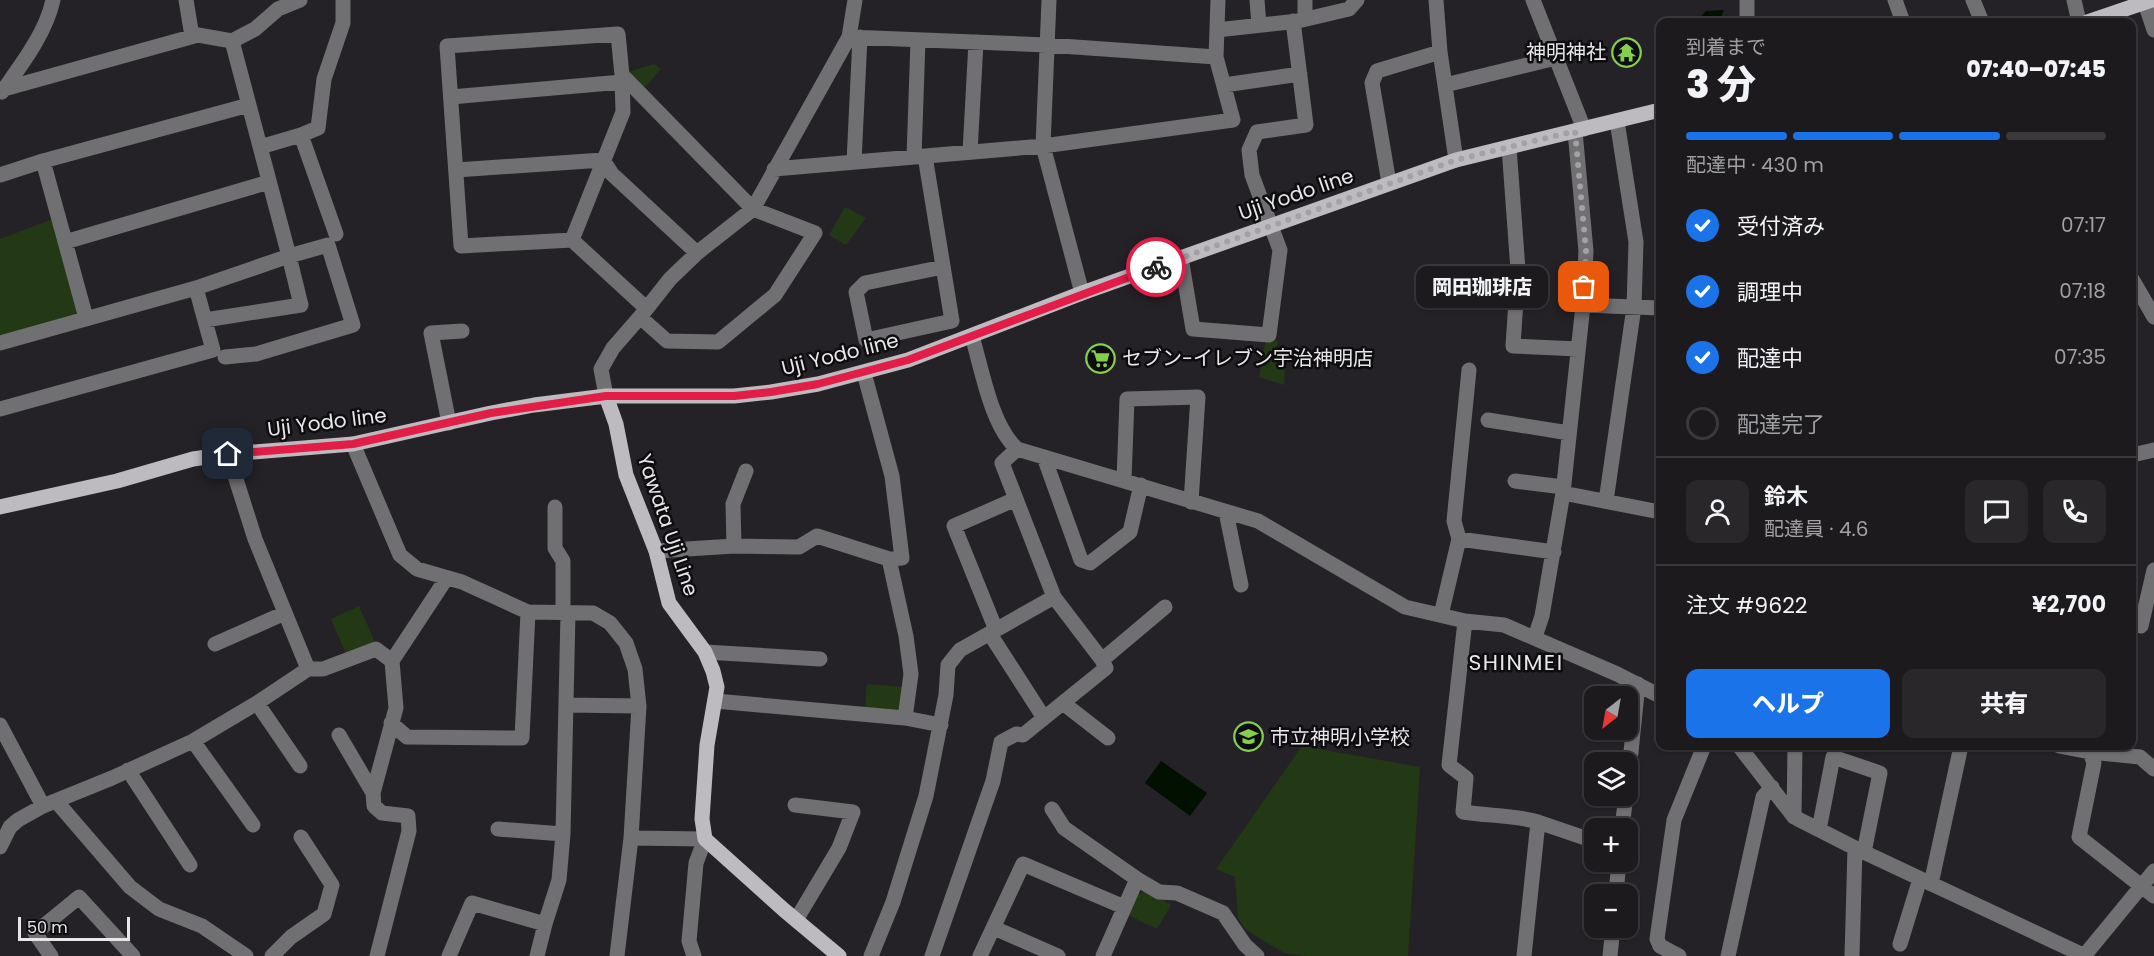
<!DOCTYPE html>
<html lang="ja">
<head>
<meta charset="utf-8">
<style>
	body { margin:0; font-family:Poppins,"Noto Sans JP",sans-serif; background:#29272a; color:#f1f3f6; height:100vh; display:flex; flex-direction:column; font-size:22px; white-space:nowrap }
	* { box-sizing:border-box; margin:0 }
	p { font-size:20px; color:#a0a1a4 }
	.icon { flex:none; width:33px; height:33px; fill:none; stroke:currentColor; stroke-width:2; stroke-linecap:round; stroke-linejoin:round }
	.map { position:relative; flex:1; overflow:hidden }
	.details { position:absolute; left:1656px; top:18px; width:480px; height:732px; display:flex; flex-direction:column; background:#1c1a1d; border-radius:12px; box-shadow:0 2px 4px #0004,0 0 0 2px #3a383b }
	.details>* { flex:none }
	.needle { width:39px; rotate:211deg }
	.controls { position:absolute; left:1584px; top:686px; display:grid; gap:12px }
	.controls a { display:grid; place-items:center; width:54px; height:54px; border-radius:12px; background:#1c1a1d; box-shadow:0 2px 4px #0004,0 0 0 2px #3a383b; font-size:30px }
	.scale { position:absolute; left:18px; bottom:15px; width:112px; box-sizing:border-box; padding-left:6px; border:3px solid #e8e6e9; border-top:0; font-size:16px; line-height:21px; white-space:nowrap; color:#e8e6e9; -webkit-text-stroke:4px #0d0c0e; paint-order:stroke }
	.pin { position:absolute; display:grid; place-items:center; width:51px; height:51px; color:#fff; margin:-26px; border-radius:12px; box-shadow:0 3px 9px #0006 }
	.courier { position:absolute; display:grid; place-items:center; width:60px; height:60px; margin:-30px; border:4px solid #e11d48; border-radius:50%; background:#fff; color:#222; box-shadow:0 2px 8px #0007 }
	.bubble { position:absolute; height:42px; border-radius:12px; background:#1c1a1d; box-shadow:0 2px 4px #0004,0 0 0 2px #3a383b; font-size:20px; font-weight:800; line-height:42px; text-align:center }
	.head em { font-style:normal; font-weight:800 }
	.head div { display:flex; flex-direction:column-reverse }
	.head { display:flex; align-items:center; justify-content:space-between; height:102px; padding:0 30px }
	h1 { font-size:39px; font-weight:800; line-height:45px }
	.bar { display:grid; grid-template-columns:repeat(4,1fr); gap:9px 6px; align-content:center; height:72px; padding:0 30px }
	.bar i { height:8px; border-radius:4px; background:#3a383b }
	.bar .active { background:#1a73e8 }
	.bar p { grid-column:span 4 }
	.line { display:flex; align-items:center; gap:15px; padding:0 30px; border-top:2px solid #3a383b }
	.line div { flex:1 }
	.round { display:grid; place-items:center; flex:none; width:63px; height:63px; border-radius:12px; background:#29272a }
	ol { padding:0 30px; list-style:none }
	li { display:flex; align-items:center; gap:18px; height:66px }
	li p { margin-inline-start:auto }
	li .icon { padding:6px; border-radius:50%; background:#1a73e8; color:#fff; stroke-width:4 }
	li:last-child { color:#a0a1a4 }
	li i { width:33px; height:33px; border:3px solid #3a383b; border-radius:50% }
	.primary-button { display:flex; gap:12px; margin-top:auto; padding:12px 30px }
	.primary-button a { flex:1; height:69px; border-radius:12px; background:#1a73e8; color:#fff; font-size:24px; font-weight:800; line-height:69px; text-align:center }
	.primary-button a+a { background:#29272a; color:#f1f3f6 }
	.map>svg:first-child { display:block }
	.green { fill:#233815 }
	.water { fill:#021000 }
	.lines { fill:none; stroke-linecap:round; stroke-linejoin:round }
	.minor { stroke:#706f71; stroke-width:15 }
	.major { stroke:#bebbc0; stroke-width:15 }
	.done { stroke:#a4a1a5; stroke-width:6; stroke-dasharray:0 10.8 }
	.route { stroke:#e11d48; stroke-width:8 }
	.labels { text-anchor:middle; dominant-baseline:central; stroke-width:5; stroke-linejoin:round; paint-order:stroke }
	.poi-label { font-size:20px; fill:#e8e6e9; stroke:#0d0c0e; text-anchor:start }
	.street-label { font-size:20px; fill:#e8e6e9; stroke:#0d0c0e }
	.quarter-label { font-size:22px; letter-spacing:1.5px; fill:#e8e6e9; stroke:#0d0c0e }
</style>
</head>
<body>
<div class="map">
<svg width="2154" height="956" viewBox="0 0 2154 956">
	<rect width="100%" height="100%" fill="#252227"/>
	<path class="green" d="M654,64L661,69L643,89L628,72Z
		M845,207L866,218L846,245L829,235Z
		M58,217L86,318L0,343V239Z
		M1266,339L1278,341L1276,360L1285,362L1284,385L1259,377Z
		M359,606L375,642L346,654L331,619Z
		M867,684L903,687L901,705L896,713L865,708Z
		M1302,746L1420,767L1408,956H1306L1284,953L1246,930L1238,918L1235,877L1216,869Z
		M1145,891L1157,896L1171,905L1157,929L1128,915L1137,895Z"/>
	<path class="water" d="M1724,10L1719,22H1695L1706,11Z
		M1161,761L1207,793L1190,816L1145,783Z"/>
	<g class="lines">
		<path class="minor" d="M186,0L192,36
			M1049,0L1043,146L1082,293
			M1257,0L1259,25
			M1436,0L1440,52L1456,160
			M1533,0L1584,129
			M1747,0V22
			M1895,0L1903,22
			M1973,0L1982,22
			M2074,0L2079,22
			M2145,3L2154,30
			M1305,19V0
			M1217,30L1298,21L1349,9L1357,0
			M849,37L1047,45L1216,57
			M1224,85L1300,74
			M1445,85L1556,58
			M4,89L198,35L232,41L255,29L278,9L300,0
			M2,92C21,65 46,33 53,0
			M451,97L622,82
			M301,135L336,234
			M260,147L301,135L318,128L324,79L343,23V0
			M1509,147L1518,270L1513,346L1578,349
			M970,152L976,42
			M925,156L952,321L866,340L856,292L865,283L943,267
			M914,157L918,40
			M43,161L86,318
			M854,162L860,37
			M774,169L1043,146L1233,120L1216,57L1218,0
			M456,170L603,160L612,174L697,253
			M0,175L43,161L249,105
			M1389,183L1372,83L1377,71L1440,52
			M572,240L623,112L622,75
			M65,242L269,182
			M1181,258L1193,329L1269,335L1280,250L1252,175L1249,150L1257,132L1306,125L1293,21
			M2132,279L2154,317
			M1583,305L1660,308
			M640,317L667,341L718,342L775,295L815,233L753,209L622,75L618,34L447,46L461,246L572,240L646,308
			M205,320L301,305L289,256L328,245L353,325L256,354L225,357
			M972,336C982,370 991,425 1017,449L1258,521L1405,607L1465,621L1504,625L1617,674L1660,696
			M0,343L196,288L289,256L232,41
			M606,396L601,369L613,348L640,317L670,279L697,253L753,209L849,37L855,0
			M0,409L213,350L196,288
			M1488,420L1569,433
			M449,423L431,333L462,331
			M353,444L400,555L417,569L462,582L528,612L593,613L610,623L626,643L635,669L639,706L631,838L617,956
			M1017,449L1002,463L1054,597L1102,660L1165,607
			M228,454L255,539L308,669
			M2132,455L2154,450
			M1044,457L1081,560L1090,563L1130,532L1141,485
			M1124,480L1127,399L1198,397L1191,502
			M1515,481L1563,487
			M1563,493L1660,512
			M1606,501L1634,307L1636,242L1617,121
			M555,507V548L563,561V613
			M1226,512L1241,585
			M1459,539L1554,552
			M734,546L733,504L746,471
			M656,551L734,546L799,547L817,536L889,559L902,558L892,476L864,373
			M889,559L906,636L911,674L905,718
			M1441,615L1459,539L1454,521L1469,370
			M1465,621L1449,765L1466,778L1463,812C1488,816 1515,815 1538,822
			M2132,624L2141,626L2154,570
			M996,630L954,526L1016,499
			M990,634L1044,718
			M1535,637L1542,616L1563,493L1583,305L1586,251L1575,131
			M215,644L285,613
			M705,652L820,659
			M715,701L905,718L941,725
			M257,703L300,766
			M1063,703L1108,738
			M566,705L639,706
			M391,723L407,737L522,738L528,612
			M0,725L43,806
			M339,735L373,793
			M193,741L253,825
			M1739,746L1794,817L1855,848L2085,956
			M2059,746L2090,752L2140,757L2154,769
			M2092,746L2090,752L2094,763L2079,837L2154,896
			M128,770L190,865
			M1628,781L1638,684
			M56,801L130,887L159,909L202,926L246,956
			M795,805L853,812L839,848L796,920
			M1052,809L1064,828L1137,879
			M1794,817L1795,746
			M1622,828L1626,795
			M498,829L563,834
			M1819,830L1833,757L1880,773L1864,852
			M631,838L705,839L696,863L689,941L694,956
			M0,847L10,827L18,820L43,806L112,778L193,741L257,703L308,669H323L376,649L392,661
			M1931,884L1961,746
			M1616,894L1619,861
			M994,928L1058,956
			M1900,944L1920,879
			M51,956L35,933L79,897L133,956
			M272,956L291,937L324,914L332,885L301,837
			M377,956L409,831L408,816L382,813L374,806L373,793L396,708L392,661L446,579
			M449,956L472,903L545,924
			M537,956L545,924L559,880L563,834L568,614
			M871,956L893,902L926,796L946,695L948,665L960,650L1054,597
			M932,956L993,781L1001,742L1016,734L1023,735L1106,668L1102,660
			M980,956L1023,864L1124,907
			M1103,956L1137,879L1159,892L1177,893L1223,913L1245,945L1257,956
			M1524,956L1538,822L1585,838L1594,839
			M1610,956L1613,927
			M1679,956L1660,946L1657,939L1674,820L1704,746
			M1728,956L1763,797L1772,787
			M1852,956L1855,848
			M2084,956L2154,871"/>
		<path class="major" d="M2087,22L2152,0
			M606,396L616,424L626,475L656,551L669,603L705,652L713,671L717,687L707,745L702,819L705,839L784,910L839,956
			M0,507L117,481L193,459L228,454L353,444L491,413L534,405L606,396H734L771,392L818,384L908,360L1082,293L1456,160L1660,110"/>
	</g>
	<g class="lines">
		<path class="done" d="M1156,267L1456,160L1575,131L1586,251L1584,287"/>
		<path class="route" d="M228,454L353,444L491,413L606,396H734L771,392L818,384L908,360L1156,267"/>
	</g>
	<defs>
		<symbol id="temple-ring" viewBox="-11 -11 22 22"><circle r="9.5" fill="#0d0c0e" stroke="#84cf4d" stroke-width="1.5"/><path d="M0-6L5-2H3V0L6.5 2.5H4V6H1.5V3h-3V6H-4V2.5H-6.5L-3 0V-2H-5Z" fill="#84cf4d"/></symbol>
		<symbol id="supermarket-ring" viewBox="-11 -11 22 22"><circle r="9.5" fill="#0d0c0e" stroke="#84cf4d" stroke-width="1.5"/><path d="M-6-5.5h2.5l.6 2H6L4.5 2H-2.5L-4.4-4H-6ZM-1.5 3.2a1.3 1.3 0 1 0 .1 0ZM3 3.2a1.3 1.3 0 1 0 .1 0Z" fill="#84cf4d"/></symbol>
		<symbol id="school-ring" viewBox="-11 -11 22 22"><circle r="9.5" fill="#0d0c0e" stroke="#84cf4d" stroke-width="1.5"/><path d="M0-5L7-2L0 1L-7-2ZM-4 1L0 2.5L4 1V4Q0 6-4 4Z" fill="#84cf4d"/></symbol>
	</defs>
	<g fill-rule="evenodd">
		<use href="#temple-ring" x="1610" y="36" width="33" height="33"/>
		<use href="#supermarket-ring" x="1084" y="342" width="33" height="33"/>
		<use href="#school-ring" x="1232" y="720" width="33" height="33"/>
	</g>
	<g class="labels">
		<g class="poi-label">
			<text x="1606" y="52" text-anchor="end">神明神社</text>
			<text x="1122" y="358">セブン-イレブン宇治神明店</text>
			<text x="1270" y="737">市立神明小学校</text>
		</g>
		<g class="street-label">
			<text transform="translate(1296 194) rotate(-19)">Uji Yodo line</text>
			<text transform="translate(840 354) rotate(-14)">Uji Yodo line</text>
			<text transform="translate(327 422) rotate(-7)">Uji Yodo line</text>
			<text transform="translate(668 525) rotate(71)">Yawata Uji Line</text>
		</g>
		<g class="quarter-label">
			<text x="1516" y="662">SHINMEI</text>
		</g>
	</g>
</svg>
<div class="controls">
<a><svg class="needle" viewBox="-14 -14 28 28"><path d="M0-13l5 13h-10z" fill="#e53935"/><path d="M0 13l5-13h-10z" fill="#a0a1a4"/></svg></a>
<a><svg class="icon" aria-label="layers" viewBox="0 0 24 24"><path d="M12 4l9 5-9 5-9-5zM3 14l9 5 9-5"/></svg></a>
<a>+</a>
<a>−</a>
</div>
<div class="scale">50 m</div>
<div class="pin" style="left:1584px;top:287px;background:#ea580c"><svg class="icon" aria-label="bag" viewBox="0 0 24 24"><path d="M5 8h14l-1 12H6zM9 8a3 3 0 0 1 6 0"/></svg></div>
<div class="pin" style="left:228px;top:454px;background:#1f2937"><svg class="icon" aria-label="home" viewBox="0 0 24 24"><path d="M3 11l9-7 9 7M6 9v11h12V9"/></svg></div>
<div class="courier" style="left:1156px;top:267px"><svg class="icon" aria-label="bike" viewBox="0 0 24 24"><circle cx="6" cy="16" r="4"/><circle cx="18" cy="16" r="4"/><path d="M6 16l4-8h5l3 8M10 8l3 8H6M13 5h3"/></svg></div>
<div class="bubble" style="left:1416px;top:266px;width:132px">岡田珈琲店</div>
<section class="details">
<div class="head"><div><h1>3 分</h1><p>到着まで</p></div><em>07:40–07:45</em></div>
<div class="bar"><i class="active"></i><i class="active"></i><i class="active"></i><i></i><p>配達中 · 430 m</p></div>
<ol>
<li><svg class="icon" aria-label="check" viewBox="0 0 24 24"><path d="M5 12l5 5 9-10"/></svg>受付済み<p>07:17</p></li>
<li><svg class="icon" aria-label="check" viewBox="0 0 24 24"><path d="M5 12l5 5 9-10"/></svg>調理中<p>07:18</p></li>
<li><svg class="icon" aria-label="check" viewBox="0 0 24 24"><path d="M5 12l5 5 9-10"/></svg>配達中<p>07:35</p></li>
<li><i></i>配達完了</li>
</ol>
<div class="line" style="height:108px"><a class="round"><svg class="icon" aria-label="person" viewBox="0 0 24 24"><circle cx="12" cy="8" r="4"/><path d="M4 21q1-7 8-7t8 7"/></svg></a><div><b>鈴木</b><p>配達員 · 4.6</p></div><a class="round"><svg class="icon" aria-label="chat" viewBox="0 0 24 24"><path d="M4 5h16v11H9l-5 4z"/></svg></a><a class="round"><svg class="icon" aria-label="phone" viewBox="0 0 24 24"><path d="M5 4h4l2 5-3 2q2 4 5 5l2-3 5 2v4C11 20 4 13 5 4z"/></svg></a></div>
<div class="line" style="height:78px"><div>注文 #9622</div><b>¥2,700</b></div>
<div class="primary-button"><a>ヘルプ</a><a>共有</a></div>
</section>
</div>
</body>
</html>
